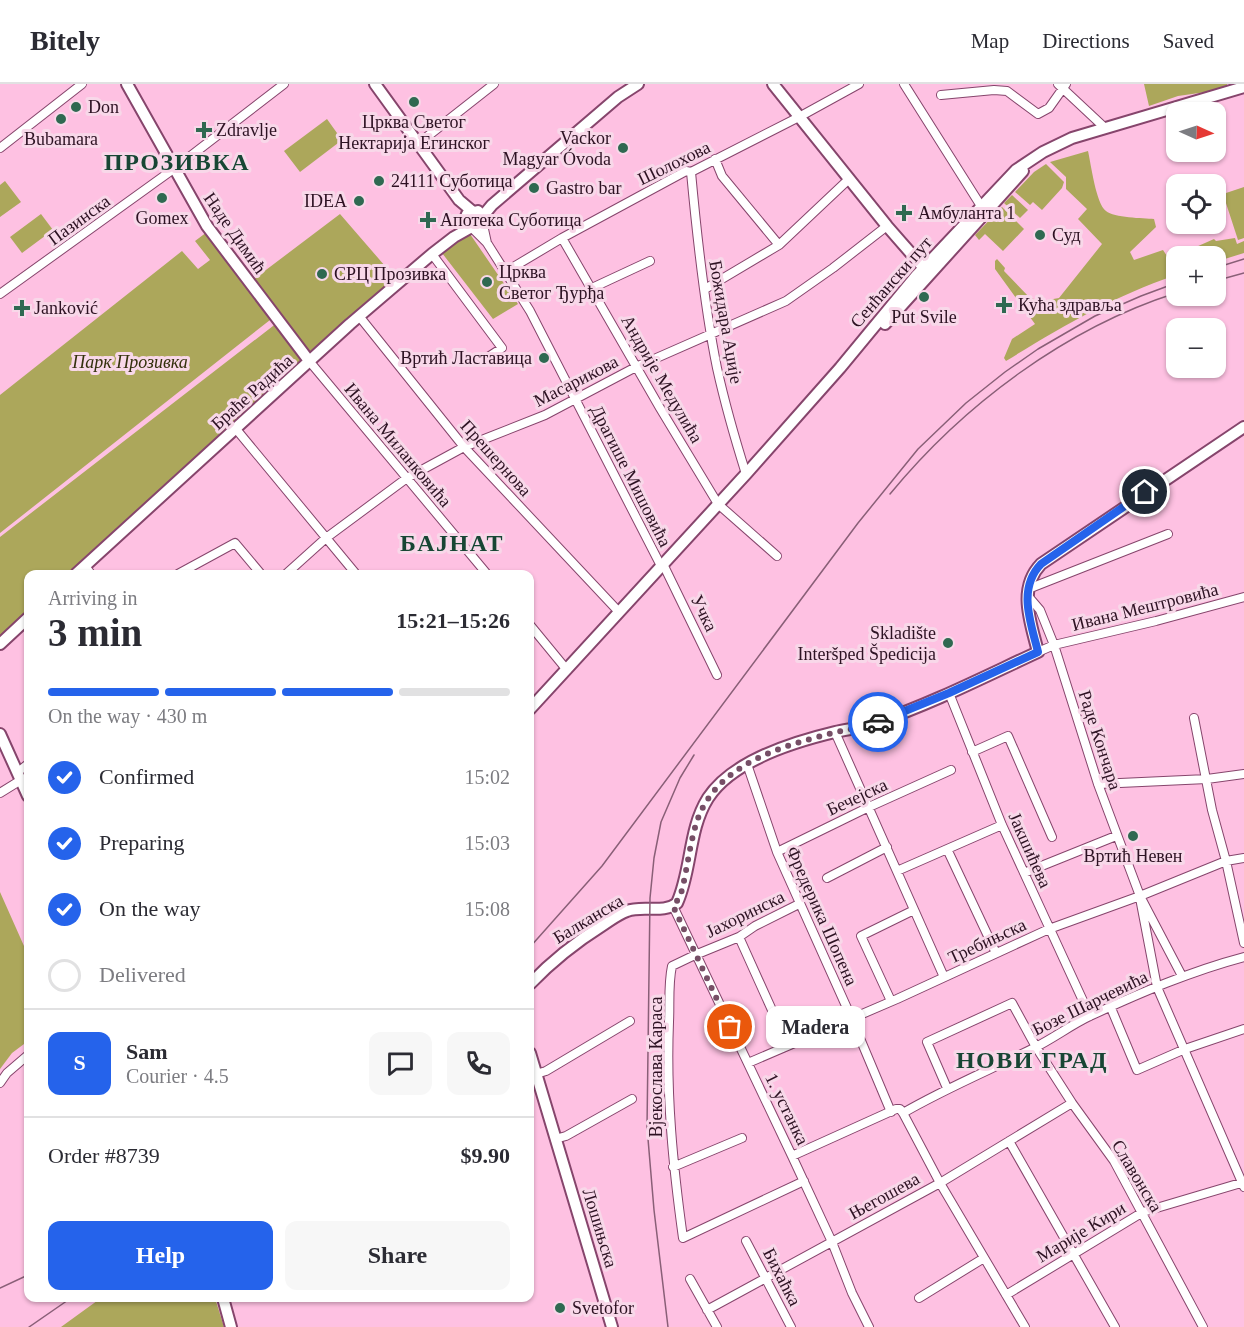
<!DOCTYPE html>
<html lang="en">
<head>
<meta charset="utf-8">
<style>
	body { margin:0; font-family:"Times New Roman",serif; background:#f7f7f7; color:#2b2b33; height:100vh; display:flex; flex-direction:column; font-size:22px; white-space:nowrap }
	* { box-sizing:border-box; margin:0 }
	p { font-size:20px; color:#7c7c81 }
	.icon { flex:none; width:33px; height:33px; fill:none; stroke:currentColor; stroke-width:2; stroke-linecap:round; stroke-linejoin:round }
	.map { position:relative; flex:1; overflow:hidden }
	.details { position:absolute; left:24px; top:486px; width:510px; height:732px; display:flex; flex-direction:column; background:#fff; border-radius:12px; box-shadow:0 2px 4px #0004 }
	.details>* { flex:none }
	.needle { width:39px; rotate:93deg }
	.fabs { position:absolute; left:1166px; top:18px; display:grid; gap:12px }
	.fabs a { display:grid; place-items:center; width:60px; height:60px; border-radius:12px; background:#fff; box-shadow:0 2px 4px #0004; font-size:30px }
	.pin { position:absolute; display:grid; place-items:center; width:51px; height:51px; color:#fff; margin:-26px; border:3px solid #fff; border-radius:50%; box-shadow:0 2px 6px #0007 }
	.courier { position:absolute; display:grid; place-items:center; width:60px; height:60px; margin:-30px; border:4px solid #2563eb; border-radius:50%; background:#fff; color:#222; box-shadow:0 2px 8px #0007 }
	.bubble { position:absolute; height:42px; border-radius:12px; background:#fff; box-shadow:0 2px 4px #0004; font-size:20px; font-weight:700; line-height:42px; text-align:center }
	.head em { font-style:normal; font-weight:700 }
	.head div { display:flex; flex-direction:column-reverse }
	.head { display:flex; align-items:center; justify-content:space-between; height:102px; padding:0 24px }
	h1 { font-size:39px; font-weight:700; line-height:45px }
	.bar { display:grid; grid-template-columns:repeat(4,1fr); gap:9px 6px; align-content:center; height:72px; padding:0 24px }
	.bar i { height:8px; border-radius:4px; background:#e1e1e2 }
	.bar .current { background:#2563eb }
	.bar p { grid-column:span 4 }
	.line { display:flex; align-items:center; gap:15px; padding:0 24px; border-top:2px solid #e1e1e2 }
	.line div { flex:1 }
	.round { display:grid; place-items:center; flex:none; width:63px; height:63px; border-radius:12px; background:#f7f7f7 }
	ol { padding:0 24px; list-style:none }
	li { display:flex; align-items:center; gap:18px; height:66px }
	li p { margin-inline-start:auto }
	li .icon { padding:6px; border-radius:50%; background:#2563eb; color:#fff; stroke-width:4 }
	li:last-child { color:#7c7c81 }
	li i { width:33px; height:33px; border:3px solid #e1e1e2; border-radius:50% }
	.button { display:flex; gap:12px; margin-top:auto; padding:12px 24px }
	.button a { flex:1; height:69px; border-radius:12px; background:#2563eb; color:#fff; font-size:24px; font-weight:700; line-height:69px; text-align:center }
	.button a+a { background:#f7f7f7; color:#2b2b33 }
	header { display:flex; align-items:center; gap:36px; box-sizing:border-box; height:84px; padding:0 30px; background:#fff; border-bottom:2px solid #e1e1e2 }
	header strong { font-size:28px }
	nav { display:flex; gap:33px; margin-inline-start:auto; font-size:21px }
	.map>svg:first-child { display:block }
	.green { fill:#aca75b }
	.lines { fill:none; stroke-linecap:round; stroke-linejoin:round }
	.street-casing { stroke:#86456c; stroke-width:10 }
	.secondary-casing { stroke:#86456c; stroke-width:14 }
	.street { stroke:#fff; stroke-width:8 }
	.secondary { stroke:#fff; stroke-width:10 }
	.rail { stroke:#895f77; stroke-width:1.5 }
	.done { stroke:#764f66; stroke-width:6; stroke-dasharray:0 10.8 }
	.route { stroke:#2563eb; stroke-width:8 }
	.poi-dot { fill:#2f6951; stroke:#f8d8e9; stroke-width:2 }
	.labels { text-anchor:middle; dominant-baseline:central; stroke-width:6; stroke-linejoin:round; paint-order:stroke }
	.poi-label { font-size:18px; fill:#2d1223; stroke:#f8d8e9; text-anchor:start }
	.street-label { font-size:18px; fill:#2d1223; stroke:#f8d8e9 }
	.park-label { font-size:18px; font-style:italic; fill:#33300c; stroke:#f8d8e9 }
	.district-label { font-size:24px; font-weight:bold; letter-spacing:1.5px; fill:#174634; stroke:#f8d8e9 }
</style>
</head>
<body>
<header>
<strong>Bitely</strong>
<nav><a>Map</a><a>Directions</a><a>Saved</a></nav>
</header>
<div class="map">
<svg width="1244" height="1243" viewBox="0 0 1244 1243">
	<rect width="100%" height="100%" fill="#fec1e2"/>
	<path class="green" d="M1144,0H1227V5L1178,12L1149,22Z
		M327,35L342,56L300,88L284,67Z
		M1088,67C1091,80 1096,120 1106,127C1114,134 1143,134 1154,135L1156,143L1130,168L1134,176L1163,166L1169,175L1214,155L1216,157L1235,154L1237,160L1244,157V169L1215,178V172H1176V191C1112,213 1063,242 1006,277L1004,274L1012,255L1035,240L995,185V177L997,175L1005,184L1004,187L1030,214L1042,217L1059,214L1102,160L1078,135L1087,125L1066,105V93L1050,78Z
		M1046,80L1064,98L1062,104L1042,126L1033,118L1030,121L1015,108L1034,88Z
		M5,97L21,118L0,133V101Z
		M1244,103V154L1238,156L1223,110Z
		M1012,111L1028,126L1020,134L1004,119Z
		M1002,123L1024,145L1003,167L985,150L979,156L975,151Z
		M41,130L53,146L22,169L10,153Z
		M340,130L398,197L71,490H28V530L0,555V453L282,235L254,195Z
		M207,148L270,236L0,449V311L182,167L198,185L210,176L195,157Z
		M470,150L518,220L493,235L442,169Z
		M0,808L28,871V957L12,969L0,985Z
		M101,1214H215L224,1243H61Z"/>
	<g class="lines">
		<defs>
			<path id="street" d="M904,0L981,122
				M1058,0L1105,44
				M941,11L994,6L1007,7L1038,30L1049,24L1066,0
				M419,59L494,0
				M0,64L82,0
				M715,75L722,92L779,161
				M691,88C697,153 704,220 717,284C725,320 735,355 746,390
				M482,136L487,159
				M473,145L487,159L530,227L661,482
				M562,154L660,324L718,420L777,472
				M432,170L502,264L485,275
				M505,188L562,154L686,87L691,88L799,33L859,0
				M592,204L650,177
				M705,205L779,161L849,95
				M0,210L175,84L284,0
				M359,232L464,363L619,528
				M310,278L487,490
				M236,345L356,490
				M663,480L717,591
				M85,482L91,490
				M178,490L235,459L261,490
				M286,490L326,454L407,394L464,363L545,331L636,283L786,217L833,184L887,142
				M1028,505L1168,450
				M1028,512L1040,526L1054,561L1098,700L1140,812L1182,892
				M530,541L567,586
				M1038,568L1054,561L1156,537L1244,513
				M949,609L1002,741L1090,932
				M1194,634L1212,726L1226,777L1244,859
				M835,648L944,893
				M972,668L1008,652L1052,753
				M747,680L777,768L851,933L891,1028
				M18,688L28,680
				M1098,700L1207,695L1244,690
				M0,709L21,696
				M947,765L996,869
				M777,768L869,723L951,686
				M897,787L1002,741
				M1024,789L1116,752
				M827,794L887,763
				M1140,814L1157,903L1244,1103
				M799,820L755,842L739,853L695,871L672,882C668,900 670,920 669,938C666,1011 673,1082 683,1154L804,1097
				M673,822L792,1072L832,1158L852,1209L869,1243
				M739,853L776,935
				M891,917L861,852L914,826
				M1111,924L1137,986L1185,965L1244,945
				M748,979L897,915L1049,845L1140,812L1226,777L1244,774
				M536,990L546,987L630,937
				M0,999L7,989L28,971
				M947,1004L927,958L1012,919L1036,963L1072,1019L1114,1077L1203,1243
				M903,1029L940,1099L1025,1243
				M555,1055L566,1052L632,1015
				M1009,1057L1115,1243
				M792,1072L896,1025H900L903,1029C946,1004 990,986 1034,964C1054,954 1071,941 1090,932C1140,909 1191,887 1244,873
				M673,1083L742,1054
				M746,1157L791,1243
				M690,1195L717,1243
				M1006,1211L1143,1128L1244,1098
				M919,1214L984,1174
				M707,1226L940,1099L1072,1019"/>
			<path id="secondary" d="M127,0L207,142L310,278
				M375,0L459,116L472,127
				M773,0L887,142L929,190
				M478,127L467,130L465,136L468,142L475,144L480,141L482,136L479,129
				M482,133L492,121L618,13L638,0
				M885,240L1023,87
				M76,490L350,240L432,170L454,153L470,144
				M0,560L28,534
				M530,625L746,390L840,284L916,192L1016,86L1043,68L1072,54L1244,3
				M0,650L28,712
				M530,900C552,877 576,858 603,841C611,836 618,830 627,827C642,821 664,830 677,819C692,786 688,746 708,714C732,677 793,658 835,648C848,645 862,644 875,639C931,620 984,593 1038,568C1031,539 1017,505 1041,480L1244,343
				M530,969L612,1243
				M223,1214L231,1243"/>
		</defs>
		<use href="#street" class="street-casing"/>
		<use href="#secondary" class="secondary-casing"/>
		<use href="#street" class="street"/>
		<use href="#secondary" class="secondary"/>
		<path class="rail" d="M1215,184L1244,175
			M1215,197L1244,189
			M890,410C963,321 1066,244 1176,209
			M530,863L602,782L858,439L918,365L966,319L1005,288L1038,265L1095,232L1141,212L1176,199
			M0,1204L28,1191
			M29,1243L71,1214
			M668,1243L654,1126L647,1043L650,814L654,774L661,738L680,694L694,671"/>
	</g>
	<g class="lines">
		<path class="done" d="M730,943L673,822L680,813C687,789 689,762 697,737C716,681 781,662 833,649C848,645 863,644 878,638"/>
		<path class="route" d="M878,638L949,609L1038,568C1031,539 1017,505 1041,480L1145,408"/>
	</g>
	<g class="poi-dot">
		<circle cx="414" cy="18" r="6"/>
		<circle cx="76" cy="23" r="6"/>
		<circle cx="61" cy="35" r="6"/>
		<path d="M201 37h6v6h6v6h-6v6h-6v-6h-6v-6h6z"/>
		<circle cx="623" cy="64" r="6"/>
		<circle cx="379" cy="97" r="6"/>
		<circle cx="534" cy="104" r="6"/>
		<circle cx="162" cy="114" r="6"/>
		<circle cx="359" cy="117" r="6"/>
		<path d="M901 120h6v6h6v6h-6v6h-6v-6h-6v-6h6z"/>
		<path d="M425 127h6v6h6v6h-6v6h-6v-6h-6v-6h6z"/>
		<circle cx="1040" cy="151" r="6"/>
		<circle cx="322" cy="190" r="6"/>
		<circle cx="487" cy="198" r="6"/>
		<circle cx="924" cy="213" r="6"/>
		<path d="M1001 212h6v6h6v6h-6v6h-6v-6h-6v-6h6z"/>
		<path d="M19 215h6v6h6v6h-6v6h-6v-6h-6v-6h6z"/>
		<circle cx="544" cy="274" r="6"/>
		<circle cx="948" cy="559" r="6"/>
		<circle cx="1133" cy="752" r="6"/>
		<circle cx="560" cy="1224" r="6"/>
	</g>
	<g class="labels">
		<g class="poi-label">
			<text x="88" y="23">Don</text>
			<text x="414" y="38" text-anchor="middle">Црква Светог<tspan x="414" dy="21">Нектарија Егинског</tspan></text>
			<text x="216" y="46">Zdravlje</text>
			<text x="611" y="54" text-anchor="end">Vackor<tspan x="611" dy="21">Magyar Óvoda</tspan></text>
			<text x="61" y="55" text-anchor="middle">Bubamara</text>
			<text x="391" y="97">24111 Суботица</text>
			<text x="546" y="104">Gastro bar</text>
			<text x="347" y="117" text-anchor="end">IDEA</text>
			<text x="918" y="129">Амбуланта 1</text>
			<text x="162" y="134" text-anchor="middle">Gomex</text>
			<text x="440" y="136">Апотека Суботица</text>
			<text x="1052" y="151">Суд</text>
			<text x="499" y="188">Црква<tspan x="499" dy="21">Светог Ђурђа</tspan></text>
			<text x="334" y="190">СРЦ Прозивка</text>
			<text x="1018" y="221">Кућа здравља</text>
			<text x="34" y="224">Janković</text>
			<text x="924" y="233" text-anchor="middle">Put Svile</text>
			<text x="532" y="274" text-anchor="end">Вртић Ластавица</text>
			<text x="936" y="549" text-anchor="end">Skladište<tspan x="936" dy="21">Interšped Špedicija</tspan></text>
			<text x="1133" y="772" text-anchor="middle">Вртић Невен</text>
			<text x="572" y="1224">Svetofor</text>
		</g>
		<g class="street-label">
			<text transform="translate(674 79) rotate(-26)">Шолохова</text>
			<text transform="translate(79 136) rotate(-36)">Пазинска</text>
			<text transform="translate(235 149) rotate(55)">Наде Димић</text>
			<text transform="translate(891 198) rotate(-49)">Сенћански пут</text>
			<text transform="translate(726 238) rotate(80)">Божидара Аџије</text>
			<text transform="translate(662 295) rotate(60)">Андрије Медулића</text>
			<text transform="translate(576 297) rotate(-27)">Масарикова</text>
			<text transform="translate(252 308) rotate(-42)">Браће Радића</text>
			<text transform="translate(398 361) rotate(50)">Ивана Миланковића</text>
			<text transform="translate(496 374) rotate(48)">Прешернова</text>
			<text transform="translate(631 392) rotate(63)">Драгише Мишовића</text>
			<text transform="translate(1145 523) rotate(-14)">Ивана Мештровића</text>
			<text transform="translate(704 529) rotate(64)">Учка</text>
			<text transform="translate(1100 656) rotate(72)">Раде Кончара</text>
			<text transform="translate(857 713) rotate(-25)">Бечејска</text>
			<text transform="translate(1030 766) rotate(66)">Јакшићева</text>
			<text transform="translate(745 830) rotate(-26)">Јахоринска</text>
			<text transform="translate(822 832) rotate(66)">Фредерика Шопена</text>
			<text transform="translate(588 835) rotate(-31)">Балканска</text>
			<text transform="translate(987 857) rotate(-25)">Требињска</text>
			<text transform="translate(1090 919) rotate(-26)">Бозе Шарчевића</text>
			<text transform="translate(656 983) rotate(-90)">Вјекослава Караса</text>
			<text transform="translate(787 1025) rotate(64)">1. устанка</text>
			<text transform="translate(1137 1092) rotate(59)">Славонска</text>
			<text transform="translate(884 1112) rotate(-29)">Његошева</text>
			<text transform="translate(600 1144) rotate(73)">Лошињска</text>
			<text transform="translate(1081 1148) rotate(-31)">Марије Кири</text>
			<text transform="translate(782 1193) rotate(63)">Бихаћка</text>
		</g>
		<g class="park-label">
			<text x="130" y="278">Парк Прозивка</text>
		</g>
		<g class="district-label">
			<text x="177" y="78">ПРОЗИВКА</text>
			<text x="452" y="459">БАЈНАТ</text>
			<text x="1032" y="976">НОВИ ГРАД</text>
		</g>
	</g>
</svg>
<div class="fabs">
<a><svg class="needle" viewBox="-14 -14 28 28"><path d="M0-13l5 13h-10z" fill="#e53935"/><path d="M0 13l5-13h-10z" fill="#7c7c81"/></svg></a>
<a><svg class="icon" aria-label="locate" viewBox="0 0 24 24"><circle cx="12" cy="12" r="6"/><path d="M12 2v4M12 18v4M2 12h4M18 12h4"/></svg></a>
<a>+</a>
<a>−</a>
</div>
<div class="pin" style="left:730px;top:943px;background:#ea580c"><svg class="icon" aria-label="bag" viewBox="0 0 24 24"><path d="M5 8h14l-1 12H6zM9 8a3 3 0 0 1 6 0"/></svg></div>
<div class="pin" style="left:1145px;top:408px;background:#1f2937"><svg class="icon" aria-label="home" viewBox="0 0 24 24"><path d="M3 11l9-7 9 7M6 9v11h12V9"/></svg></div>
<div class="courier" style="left:878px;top:638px"><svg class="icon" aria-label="car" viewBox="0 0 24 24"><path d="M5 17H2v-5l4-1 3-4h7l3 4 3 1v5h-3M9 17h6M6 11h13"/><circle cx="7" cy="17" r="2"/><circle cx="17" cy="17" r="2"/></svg></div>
<div class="bubble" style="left:766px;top:922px;width:99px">Madera</div>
<section class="details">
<div class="head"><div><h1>3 min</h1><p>Arriving in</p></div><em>15:21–15:26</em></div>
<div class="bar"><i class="current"></i><i class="current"></i><i class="current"></i><i></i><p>On the way · 430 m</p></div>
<ol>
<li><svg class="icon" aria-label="check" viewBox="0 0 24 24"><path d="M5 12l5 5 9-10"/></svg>Confirmed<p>15:02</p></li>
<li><svg class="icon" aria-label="check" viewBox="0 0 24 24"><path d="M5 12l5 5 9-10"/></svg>Preparing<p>15:03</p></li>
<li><svg class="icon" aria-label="check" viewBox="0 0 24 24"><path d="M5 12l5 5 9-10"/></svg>On the way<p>15:08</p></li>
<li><i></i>Delivered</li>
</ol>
<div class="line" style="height:108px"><b class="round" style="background:#2563eb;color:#fff">S</b><div><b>Sam</b><p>Courier · 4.5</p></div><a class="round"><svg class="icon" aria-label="chat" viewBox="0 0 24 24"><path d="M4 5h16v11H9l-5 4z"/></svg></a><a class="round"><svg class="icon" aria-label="phone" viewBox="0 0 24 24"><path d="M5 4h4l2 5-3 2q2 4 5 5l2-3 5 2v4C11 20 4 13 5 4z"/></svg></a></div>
<div class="line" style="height:78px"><div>Order #8739</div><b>$9.90</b></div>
<div class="button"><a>Help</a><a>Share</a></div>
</section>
</div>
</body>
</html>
